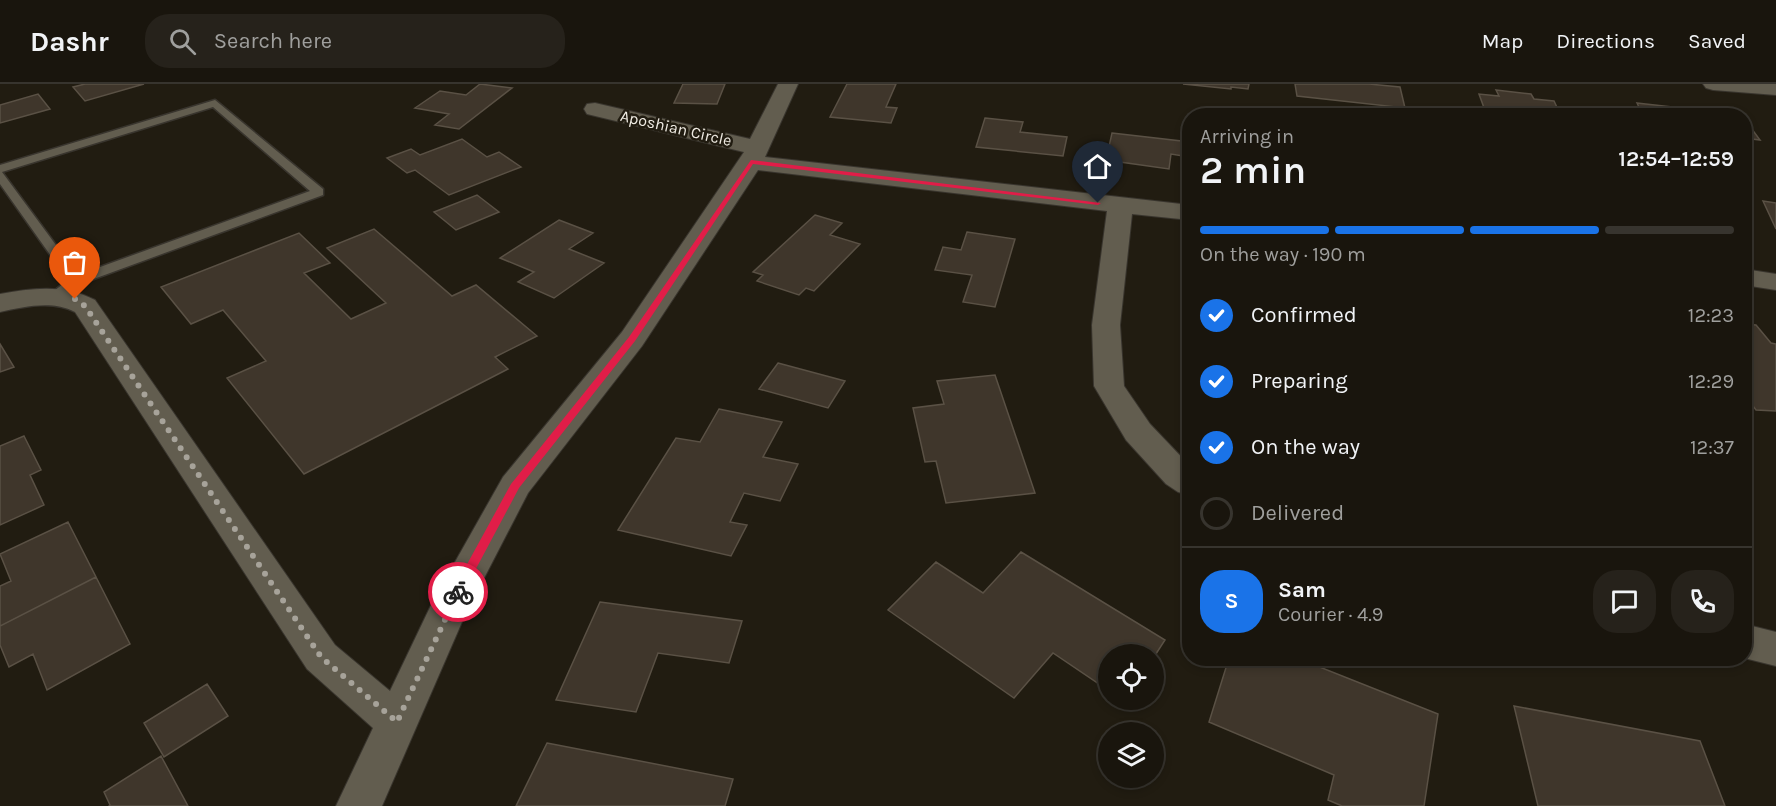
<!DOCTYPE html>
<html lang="en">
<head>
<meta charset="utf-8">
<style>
	body { margin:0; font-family:Karla,sans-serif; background:#26221b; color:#f1f3f6; height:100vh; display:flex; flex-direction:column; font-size:22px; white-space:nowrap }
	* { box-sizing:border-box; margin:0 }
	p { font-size:20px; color:#9f9f9d }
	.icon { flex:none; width:33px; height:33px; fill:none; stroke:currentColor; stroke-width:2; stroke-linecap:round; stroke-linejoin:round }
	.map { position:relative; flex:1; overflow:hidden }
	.drawer { position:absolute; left:1182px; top:24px; width:570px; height:558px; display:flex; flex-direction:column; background:#19150d; border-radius:24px; box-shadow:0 3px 9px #0003,0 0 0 2px #37342e }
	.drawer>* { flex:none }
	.controls { position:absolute; left:1098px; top:560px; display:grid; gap:12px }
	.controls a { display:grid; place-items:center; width:66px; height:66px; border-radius:50%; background:#19150d; box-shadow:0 3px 9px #0003,0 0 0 2px #37342e; font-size:30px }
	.pin { position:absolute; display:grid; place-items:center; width:51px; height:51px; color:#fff; margin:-62px -26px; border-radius:50% 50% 50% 0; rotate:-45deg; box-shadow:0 0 6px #0007 }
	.pin .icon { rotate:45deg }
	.courier { position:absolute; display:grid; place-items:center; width:60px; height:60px; margin:-30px; border:4px solid #e11d48; border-radius:50%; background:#fff; color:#222; box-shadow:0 2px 8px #0007 }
	.summary em { font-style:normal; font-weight:600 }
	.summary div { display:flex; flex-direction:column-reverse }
	.summary { display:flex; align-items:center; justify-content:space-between; height:102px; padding:0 18px }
	h1 { font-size:39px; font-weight:600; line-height:45px }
	.bar { display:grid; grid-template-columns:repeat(4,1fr); gap:9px 6px; align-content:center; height:72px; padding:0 18px }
	.bar i { height:8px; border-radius:4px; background:#37342e }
	.bar .on { background:#1a73e8 }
	.bar p { grid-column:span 4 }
	.line { display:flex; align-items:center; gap:15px; padding:0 18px; border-top:2px solid #37342e }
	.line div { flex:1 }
	.round { display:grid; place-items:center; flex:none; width:63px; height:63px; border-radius:24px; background:#26221b }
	ol { padding:0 18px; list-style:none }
	li { display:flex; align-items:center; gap:18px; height:66px }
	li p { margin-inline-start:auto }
	li .icon { padding:6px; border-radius:50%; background:#1a73e8; color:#fff; stroke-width:4 }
	li:last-child { color:#9f9f9d }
	li i { width:33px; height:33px; border:3px solid #37342e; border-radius:50% }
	header { display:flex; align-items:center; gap:36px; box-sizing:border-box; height:84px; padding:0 30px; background:#19150d; border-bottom:2px solid #37342e }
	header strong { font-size:28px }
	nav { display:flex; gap:33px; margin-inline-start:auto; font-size:21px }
	.search { width:420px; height:54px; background:#26221b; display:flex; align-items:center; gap:15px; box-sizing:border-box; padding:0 21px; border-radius:24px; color:#9f9f9d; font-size:22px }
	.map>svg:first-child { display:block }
	.building { fill:#3f362b; stroke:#5a5145; stroke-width:1.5 }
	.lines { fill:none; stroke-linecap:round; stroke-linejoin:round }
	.service-casing { stroke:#39352e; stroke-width:3 }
	.minor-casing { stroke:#39352e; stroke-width:2 }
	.service { fill:#625d4f; fill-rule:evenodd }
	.minor { fill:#625d4f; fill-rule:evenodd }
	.route { fill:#e11d48 }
	.done { stroke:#a7a39a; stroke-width:6; stroke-dasharray:0 10.8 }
	.labels { text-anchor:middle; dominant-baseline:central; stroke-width:5; stroke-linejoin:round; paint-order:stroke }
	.far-street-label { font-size:16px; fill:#efebe3; stroke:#211c11 }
</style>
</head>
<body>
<header>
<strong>Dashr</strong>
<div class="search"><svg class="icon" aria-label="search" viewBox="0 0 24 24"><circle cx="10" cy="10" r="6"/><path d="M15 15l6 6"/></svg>Search here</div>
<nav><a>Map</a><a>Directions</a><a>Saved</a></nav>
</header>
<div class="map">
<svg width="1776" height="722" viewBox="0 0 1776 722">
	<rect width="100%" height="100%" fill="#211c11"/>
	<path class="building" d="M85,0H144L85,17L73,3Z
		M480,0L512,4L459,45L435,41L449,30L415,24L440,7L466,11Z
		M683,0H725L717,20L674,19Z
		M847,0H896L886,23L897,24L891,39L830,33Z
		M1183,0H1249L1248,5L1231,3V5Z
		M1295,0H1369L1400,3L1405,24L1297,12Z
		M1496,6L1531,10L1534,15L1554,17L1561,32H1487L1479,10L1499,12Z
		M38,10L50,25L0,39V21Z
		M1637,19L1690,25L1693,30L1703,32H1643Z
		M985,34L1023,38L1020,48L1067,53L1063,72L976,63Z
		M1744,36L1746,37L1760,56L1744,54Z
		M1112,49L1190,58V73L1171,70L1169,85L1106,76Z
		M462,55L487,73L499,68L521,83L449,111L415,86L407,89L387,74L411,65L420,71Z
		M477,111L499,128L456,146L434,128Z
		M1763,117L1776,119V145Z
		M815,131L842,139L830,151L860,160L814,207L806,204L799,211L757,197L763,191L753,188Z
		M559,136L593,149L569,165L604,179L554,214L518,198L534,188L500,174Z
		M374,145L452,212L476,201L537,252L495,273L508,285L304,390L227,294L266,277L223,226L191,240L161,203L299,149L330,179L304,189L351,235L386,219L327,164Z
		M967,148L1015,155L995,223L963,218L972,191L935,186L943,163L961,166Z
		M1744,240L1756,241L1771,259L1776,260V327L1756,326L1744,310Z
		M0,260L14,283L0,288Z
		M778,279L845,297L828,324L759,305Z
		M995,291L1035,409L946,419L936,377L925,378L913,324L944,320L937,297Z
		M719,325L782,338L763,373L798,380L780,417L744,409L730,438L747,441L731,472L618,446L676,354L700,358Z
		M24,352L41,386L30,391L44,421L0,441V362Z
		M68,438L96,493L0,542V502L11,497L0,470Z
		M1021,468L1165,556L1154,573V570H1108V606L1053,569L1014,614L888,526L936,478L983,509Z
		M96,493L130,560L47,606L33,570L9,583L0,561V542Z
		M600,518L742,537L729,579L658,569L636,628L556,616Z
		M1229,574H1297L1438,630L1424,722H1342L1328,716L1334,691L1209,638Z
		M207,600L228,632L164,673L144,639Z
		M1514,622L1700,657L1725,722H1538Z
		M547,659L733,695L725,722H516Z
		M161,672L188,722H109L110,721L104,708Z"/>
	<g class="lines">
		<defs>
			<path id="service" d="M215,16L323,105V111L80,200L59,217H49L47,214L49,211L68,196L0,100V81ZM213,23L310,107L78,191L2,88Z"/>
			<path id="minor" d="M778,0H798L765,73L1190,121V136L1132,130L1120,241L1124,302L1150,340L1190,382V411L1178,408L1166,400L1126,356L1094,302L1092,241L1107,127L758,86L642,262L528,409L465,531L382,722H336L373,644L307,585L75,228C52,216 24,223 0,228V210C32,204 65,200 95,216L335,561L390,607L433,517L503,393L622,248L744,68L587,30L584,25L587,20L595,19L750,55Z
				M1703,0H1776V11L1713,6L1706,4Z
				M1744,185L1776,190V206L1744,201Z
				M1744,540L1776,548V582L1744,574Z"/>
		</defs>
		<use href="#service" class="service-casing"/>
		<use href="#minor" class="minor-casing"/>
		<use href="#service" class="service"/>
		<use href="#minor" class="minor"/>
	</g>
	<path class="route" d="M751,76L1101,119L1098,121L753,80L635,257L519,404L462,511H454V504L511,400L629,253Z"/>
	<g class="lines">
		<path class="done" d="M75,215L85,222L321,573L397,638L458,508"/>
	</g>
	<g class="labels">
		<g class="far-street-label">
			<text transform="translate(676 44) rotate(13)">Aposhian Circle</text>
		</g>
	</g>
</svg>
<div class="controls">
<a><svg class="icon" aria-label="locate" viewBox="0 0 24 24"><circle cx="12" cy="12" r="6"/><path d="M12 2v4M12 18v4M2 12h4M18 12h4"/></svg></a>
<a><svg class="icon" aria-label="layers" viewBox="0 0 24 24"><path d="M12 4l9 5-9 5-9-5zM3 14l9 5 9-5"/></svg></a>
</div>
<div class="pin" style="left:75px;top:215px;background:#ea580c"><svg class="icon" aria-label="bag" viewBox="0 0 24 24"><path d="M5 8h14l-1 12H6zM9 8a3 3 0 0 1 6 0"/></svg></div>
<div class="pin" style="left:1098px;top:119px;background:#1f2937"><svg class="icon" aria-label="home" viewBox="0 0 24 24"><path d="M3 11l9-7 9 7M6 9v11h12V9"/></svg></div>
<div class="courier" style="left:458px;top:508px"><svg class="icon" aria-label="bike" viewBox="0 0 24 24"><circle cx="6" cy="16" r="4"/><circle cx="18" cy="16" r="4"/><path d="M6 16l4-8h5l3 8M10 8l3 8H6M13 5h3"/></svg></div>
<section class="drawer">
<div class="summary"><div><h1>2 min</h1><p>Arriving in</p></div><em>12:54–12:59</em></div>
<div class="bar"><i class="on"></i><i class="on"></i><i class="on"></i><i></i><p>On the way · 190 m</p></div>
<ol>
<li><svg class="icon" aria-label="check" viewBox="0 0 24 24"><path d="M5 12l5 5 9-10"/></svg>Confirmed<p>12:23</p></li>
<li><svg class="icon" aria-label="check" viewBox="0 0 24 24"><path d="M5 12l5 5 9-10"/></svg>Preparing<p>12:29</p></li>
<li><svg class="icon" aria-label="check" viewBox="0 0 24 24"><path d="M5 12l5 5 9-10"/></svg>On the way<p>12:37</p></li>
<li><i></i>Delivered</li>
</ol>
<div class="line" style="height:108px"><b class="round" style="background:#1a73e8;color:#fff">S</b><div><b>Sam</b><p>Courier · 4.9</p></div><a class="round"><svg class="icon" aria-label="chat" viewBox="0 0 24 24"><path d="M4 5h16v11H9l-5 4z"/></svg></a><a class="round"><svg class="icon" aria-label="phone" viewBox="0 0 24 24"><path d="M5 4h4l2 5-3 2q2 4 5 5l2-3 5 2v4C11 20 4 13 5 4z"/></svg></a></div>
</section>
</div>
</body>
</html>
